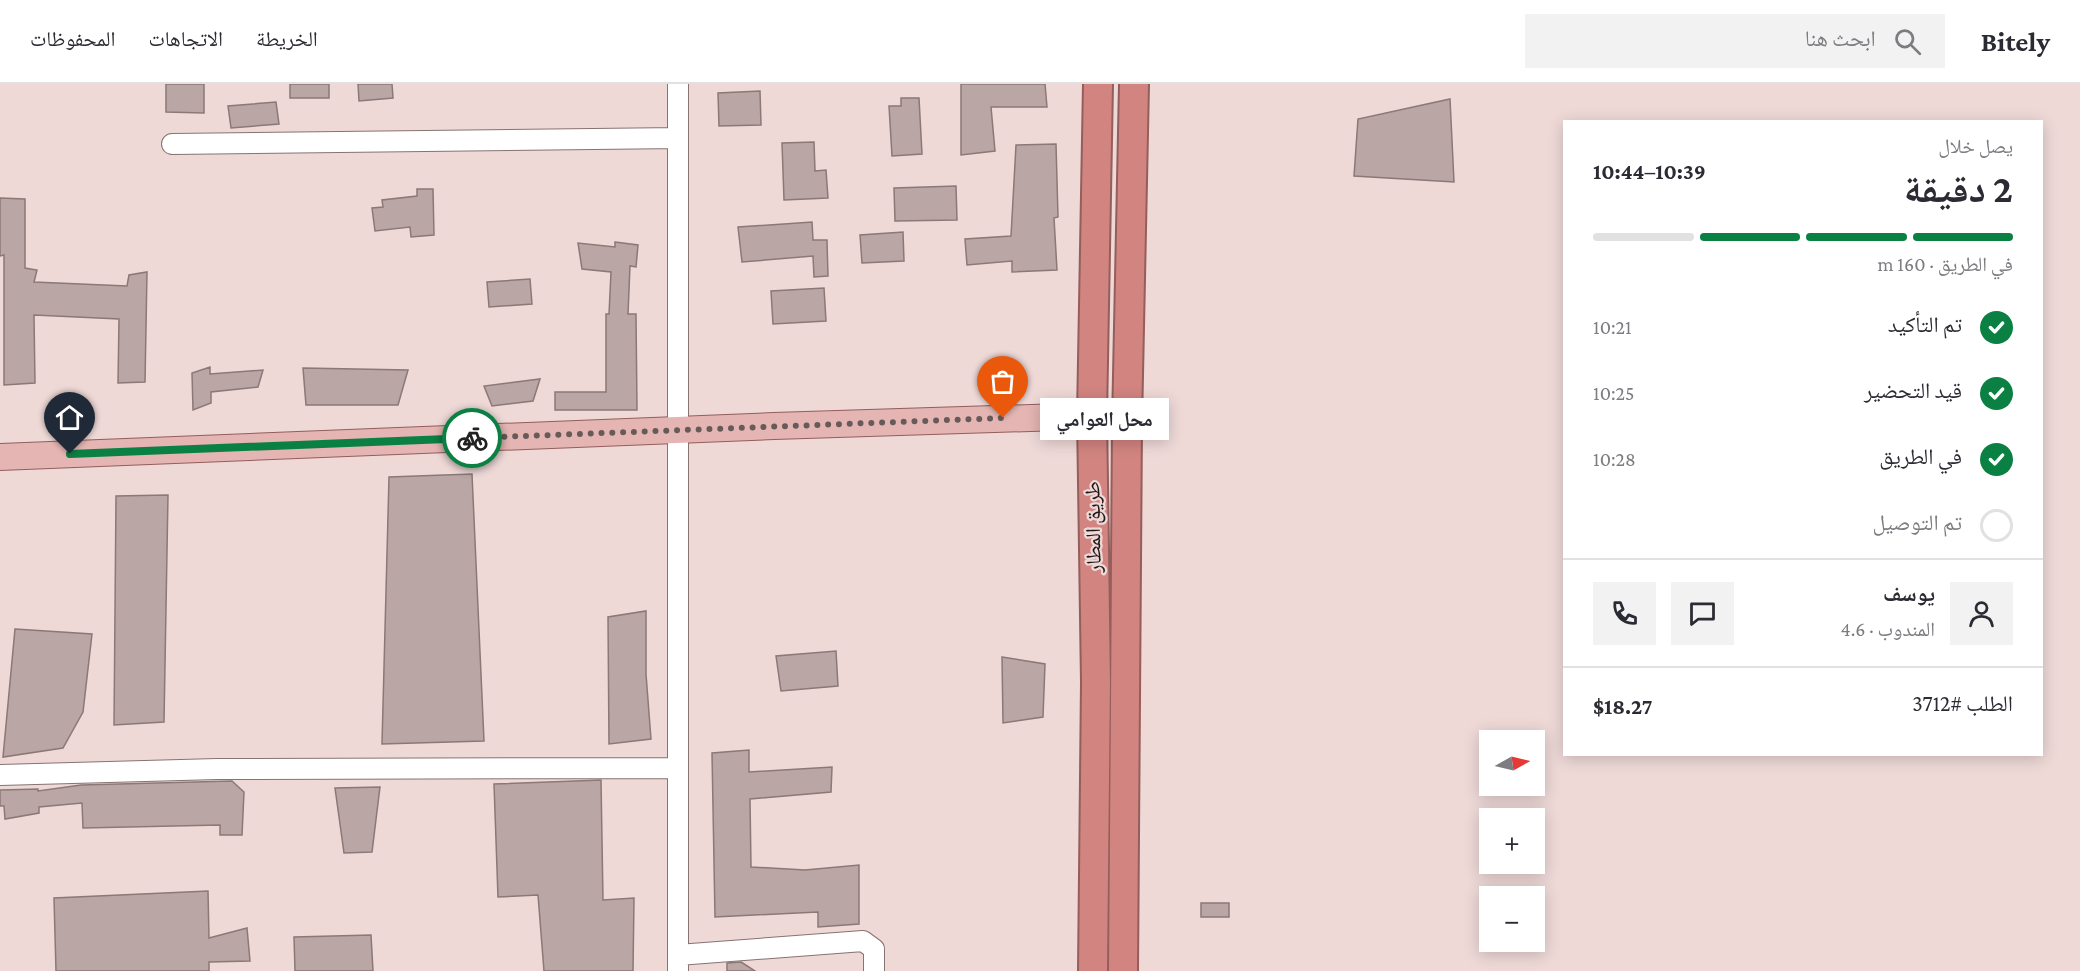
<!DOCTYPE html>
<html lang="ar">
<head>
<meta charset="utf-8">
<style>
	body { margin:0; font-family:"Crimson Pro","Noto Naskh Arabic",serif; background:#f2f2f3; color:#2b2b33; direction:rtl; height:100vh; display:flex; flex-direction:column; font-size:22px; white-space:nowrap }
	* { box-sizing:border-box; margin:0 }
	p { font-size:20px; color:#7c7c81 }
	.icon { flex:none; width:33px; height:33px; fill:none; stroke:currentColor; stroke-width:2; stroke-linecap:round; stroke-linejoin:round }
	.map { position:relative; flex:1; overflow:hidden; direction:ltr }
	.details { position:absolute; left:1563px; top:36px; width:480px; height:636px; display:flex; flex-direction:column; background:#fff; border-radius:0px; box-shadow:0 3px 15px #0003; direction:rtl }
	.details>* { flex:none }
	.needle { width:39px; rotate:82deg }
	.controls { position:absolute; left:1479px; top:646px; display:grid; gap:12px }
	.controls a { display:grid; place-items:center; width:66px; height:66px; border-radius:0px; background:#fff; box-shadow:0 3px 15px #0003; font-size:30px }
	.pin { position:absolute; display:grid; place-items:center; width:51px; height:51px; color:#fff; margin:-62px -26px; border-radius:50% 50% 50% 0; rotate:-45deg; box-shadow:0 0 6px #0007 }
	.pin .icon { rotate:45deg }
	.courier { position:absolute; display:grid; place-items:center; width:60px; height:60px; margin:-30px; border:4px solid #0b8043; border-radius:50%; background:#fff; color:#222; box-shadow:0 2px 8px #0007 }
	.bubble { position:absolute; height:42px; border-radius:0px; background:#fff; box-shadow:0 3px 15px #0003; font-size:20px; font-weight:700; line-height:42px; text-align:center; direction:rtl }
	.overview em { font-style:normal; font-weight:700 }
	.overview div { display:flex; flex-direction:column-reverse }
	.overview { display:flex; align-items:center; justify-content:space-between; height:102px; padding:0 30px }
	h1 { font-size:39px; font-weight:700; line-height:45px }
	.bar { display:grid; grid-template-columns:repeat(4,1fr); gap:9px 6px; align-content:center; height:72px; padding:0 30px }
	.bar i { height:8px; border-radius:4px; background:#e1e1e2 }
	.bar .selected { background:#0b8043 }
	.bar p { grid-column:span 4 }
	.line { display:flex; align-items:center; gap:15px; padding:0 30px; border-top:2px solid #e1e1e2 }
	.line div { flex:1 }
	.round { display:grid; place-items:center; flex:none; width:63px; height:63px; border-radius:0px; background:#f2f2f3 }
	ol { padding:0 30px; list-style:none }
	li { display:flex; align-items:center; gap:18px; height:66px }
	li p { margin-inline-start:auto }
	li .icon { padding:6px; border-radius:50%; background:#0b8043; color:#fff; stroke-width:4 }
	li:last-child { color:#7c7c81 }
	li i { width:33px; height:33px; border:3px solid #e1e1e2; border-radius:50% }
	header { display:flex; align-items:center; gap:36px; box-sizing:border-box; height:84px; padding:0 30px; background:#fff; border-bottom:2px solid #e1e1e2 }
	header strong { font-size:28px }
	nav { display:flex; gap:33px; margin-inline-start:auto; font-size:21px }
	.search { width:420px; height:54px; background:#f2f2f3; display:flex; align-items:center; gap:15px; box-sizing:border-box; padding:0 21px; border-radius:0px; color:#7c7c81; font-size:22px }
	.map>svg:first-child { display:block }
	.building { fill:#baa6a4; stroke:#8b7877; stroke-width:1.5 }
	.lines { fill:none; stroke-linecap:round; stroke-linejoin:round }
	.minor-casing { stroke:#867372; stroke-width:22 }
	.major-casing { stroke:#935e5b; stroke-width:28 }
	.highway-casing { stroke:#935e5b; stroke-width:32 }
	.minor { stroke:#fff; stroke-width:20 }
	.major { stroke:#e4b5b3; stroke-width:26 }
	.highway { stroke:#d28480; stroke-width:28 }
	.done { stroke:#675b5a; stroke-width:6; stroke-dasharray:0 10.8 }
	.route { stroke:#0b8043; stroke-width:8 }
	.labels { text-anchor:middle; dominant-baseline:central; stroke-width:4.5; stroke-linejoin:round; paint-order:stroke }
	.street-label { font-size:21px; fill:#1e1716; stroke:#eed9d7 }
</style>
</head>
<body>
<header>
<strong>Bitely</strong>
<div class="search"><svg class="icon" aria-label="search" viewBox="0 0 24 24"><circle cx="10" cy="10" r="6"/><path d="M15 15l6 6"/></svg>ابحث هنا</div>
<nav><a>الخريطة</a><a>الاتجاهات</a><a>المحفوظات</a></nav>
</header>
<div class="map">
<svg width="2080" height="887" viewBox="0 0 2080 887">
	<rect width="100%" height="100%" fill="#eed9d7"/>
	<path class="building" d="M166,0H204V29L166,28Z
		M290,0H329V14H290Z
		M358,0H392L393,14L359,17Z
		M961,0H1045L1047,23H991L995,67L961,71Z
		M760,7L761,41L719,42L718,9Z
		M901,14H919L922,70L892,72L889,22H901Z
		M1450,15L1454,98L1354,92L1358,35Z
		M276,18L279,40L231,44L228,22Z
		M814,58L815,87L826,86L828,114L784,116L782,59Z
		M1056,60L1058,133L1054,134L1057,186L1012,188V177L967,181L965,155L1011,152L1016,61Z
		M956,102L957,136L895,137L894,104Z
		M417,105H433L434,151L411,153L410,143L375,147L372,124L383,123L382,116L417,112Z
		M0,114L25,115V184L37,186L34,198L127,202L129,191L147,188L145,298L118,299L119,235L34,231L35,299L4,301V171L0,172Z
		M812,138L813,156H827L828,192L814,193L813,172L742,178L738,143Z
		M903,148L904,177L862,179L860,151Z
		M615,158L638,161L636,183L630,182L628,230H636L637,326H555V308H606V230H609L611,188L582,185L578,159L615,163Z
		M530,195L532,220L489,223L487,198Z
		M824,204L826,237L773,240L771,207Z
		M210,283V290L263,286L258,303L211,308V319L193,326L192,289Z
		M303,284L408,286L398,321H306Z
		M540,295L533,317L492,322L484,302Z
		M472,390L484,657L382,660L389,393Z
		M168,411L164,638L114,641L116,412Z
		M646,527V590L651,655L609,660L608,533Z
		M15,545L92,550L83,628L63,664L3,673Z
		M836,567L838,602L781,607L776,572Z
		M1002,573L1045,580L1043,633L1003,639Z
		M749,666V688L832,683L831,708L750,715L751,783L805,786L859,781V840L818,843V828L715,833L712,669Z
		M601,696L603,816L634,814L633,887H544L538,811L498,813L494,700Z
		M232,697L244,708L242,751H220V741L83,744L82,719L39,723V729L5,735L4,722H0V706L38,705V707L81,701Z
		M380,703L372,768L344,769L335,704Z
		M208,807L209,854L247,844L250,877L209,878V887H56L54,814Z
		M1201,819H1229V833H1201Z
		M371,851L373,887H295L294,853Z
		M741,878L755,887H727V879Z"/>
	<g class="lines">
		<defs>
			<path id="minor" d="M678,0V887
				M172,60L678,54
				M0,691L217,685L678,684
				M678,871L863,857L874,865V887"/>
			<path id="major" d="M0,373L774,342L1092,332"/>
			<path id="highway" d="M1093,887L1096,598L1092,332L1098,0
				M1123,887L1127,340L1134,0"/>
		</defs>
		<use href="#minor" class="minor-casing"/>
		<use href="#major" class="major-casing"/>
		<use href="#highway" class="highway-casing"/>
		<use href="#minor" class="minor"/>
		<use href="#major" class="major"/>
		<use href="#highway" class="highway"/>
	</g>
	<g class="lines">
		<path class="done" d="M472,354L1003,334"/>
		<path class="route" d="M70,370L472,354"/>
	</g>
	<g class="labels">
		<g class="street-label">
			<text transform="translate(1093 443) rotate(-91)">طريق المطار</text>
		</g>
	</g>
</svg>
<div class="controls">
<a><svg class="needle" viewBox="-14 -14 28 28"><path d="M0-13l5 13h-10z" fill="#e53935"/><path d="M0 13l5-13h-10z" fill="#7c7c81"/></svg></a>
<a>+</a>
<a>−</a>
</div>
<div class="pin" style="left:1003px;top:334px;background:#ea580c"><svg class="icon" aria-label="bag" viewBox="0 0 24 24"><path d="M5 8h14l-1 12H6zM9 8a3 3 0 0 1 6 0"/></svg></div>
<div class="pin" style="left:70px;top:370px;background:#1f2937"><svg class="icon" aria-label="home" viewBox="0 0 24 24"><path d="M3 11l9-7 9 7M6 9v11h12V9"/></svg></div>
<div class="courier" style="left:472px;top:354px"><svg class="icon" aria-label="bike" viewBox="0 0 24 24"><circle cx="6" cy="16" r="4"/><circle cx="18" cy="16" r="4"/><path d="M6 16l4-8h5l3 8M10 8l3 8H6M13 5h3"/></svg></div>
<div class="bubble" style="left:1040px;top:314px;width:129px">محل العوامي</div>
<section class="details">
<div class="overview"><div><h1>2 دقيقة</h1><p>يصل خلال</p></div><em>10:39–10:44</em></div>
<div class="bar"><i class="selected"></i><i class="selected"></i><i class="selected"></i><i></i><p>في الطريق · 160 m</p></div>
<ol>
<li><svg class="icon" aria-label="check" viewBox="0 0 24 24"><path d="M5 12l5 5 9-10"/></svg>تم التأكيد<p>10:21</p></li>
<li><svg class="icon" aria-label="check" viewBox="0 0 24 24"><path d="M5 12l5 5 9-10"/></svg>قيد التحضير<p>10:25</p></li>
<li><svg class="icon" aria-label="check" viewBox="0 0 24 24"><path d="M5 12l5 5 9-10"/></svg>في الطريق<p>10:28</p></li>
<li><i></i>تم التوصيل</li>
</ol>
<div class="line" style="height:108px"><a class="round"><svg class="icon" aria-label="person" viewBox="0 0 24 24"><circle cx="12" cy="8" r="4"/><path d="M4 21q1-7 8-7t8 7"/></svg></a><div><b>يوسف</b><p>المندوب · 4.6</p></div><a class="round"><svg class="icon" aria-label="chat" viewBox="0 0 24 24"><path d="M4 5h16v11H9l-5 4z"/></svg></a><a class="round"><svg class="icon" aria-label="phone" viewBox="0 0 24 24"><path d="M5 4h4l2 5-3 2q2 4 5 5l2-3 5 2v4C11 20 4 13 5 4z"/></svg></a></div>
<div class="line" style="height:78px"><div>الطلب #3712</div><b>$18.27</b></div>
</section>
</div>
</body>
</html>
